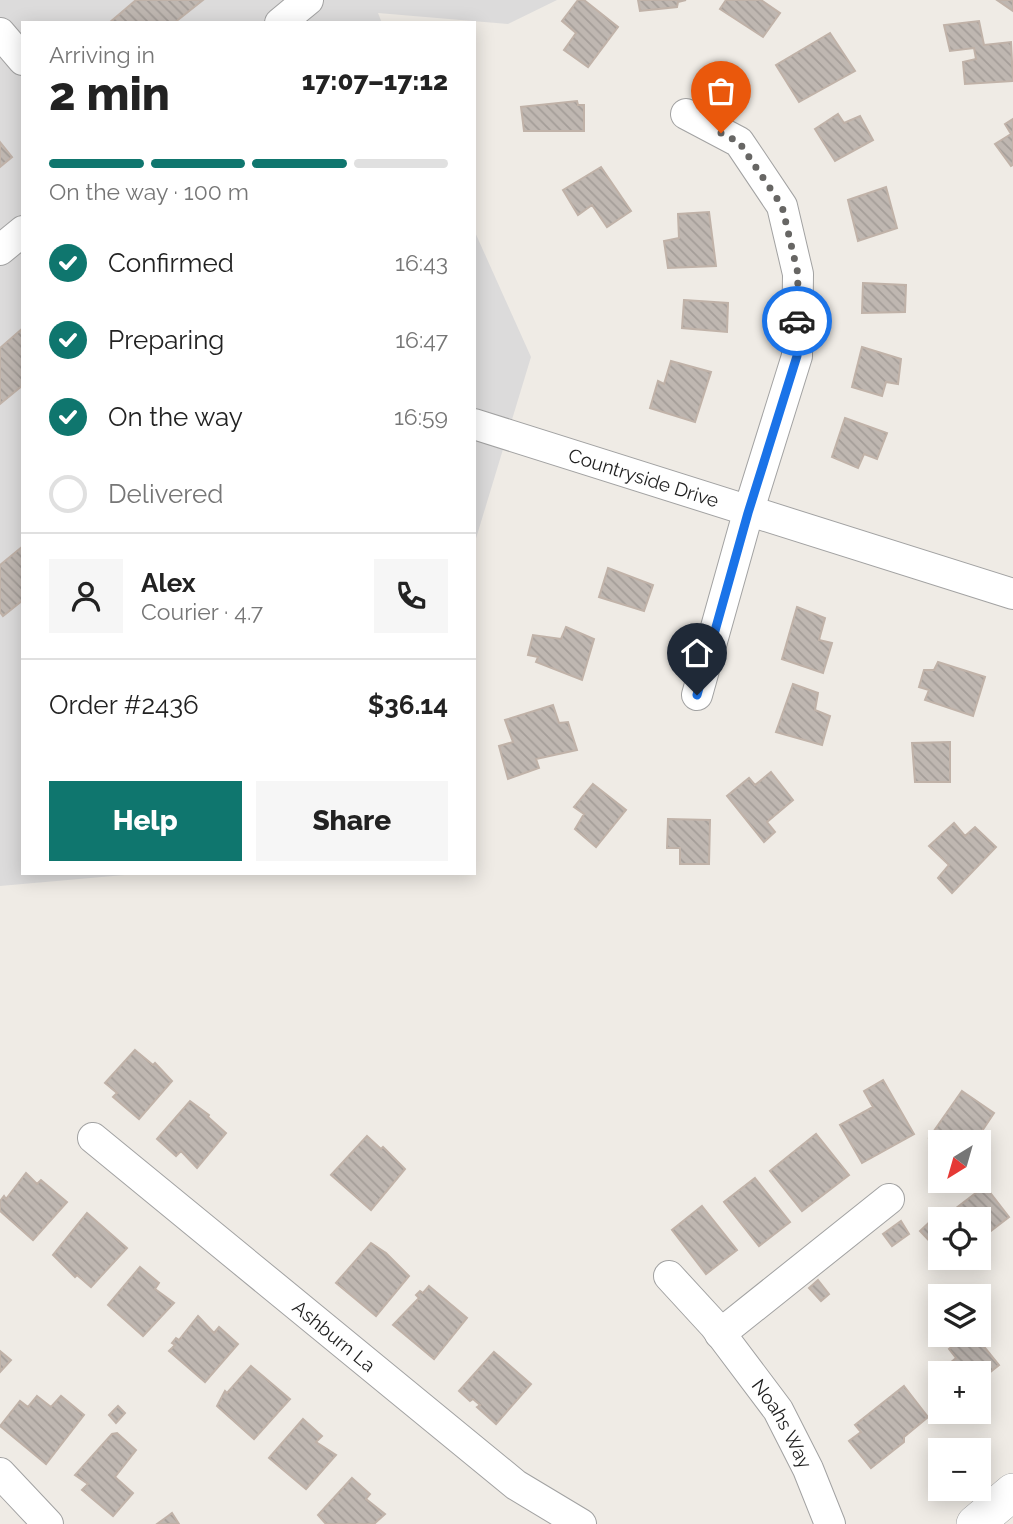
<!DOCTYPE html>
<html lang="en">
<head>
<meta charset="utf-8">
<style>
	body { margin:0; font-family:Raleway,sans-serif; background:#f6f6f6; color:#222; height:100vh; display:flex; flex-direction:column; font-size:26px; white-space:nowrap }
	* { box-sizing:border-box; margin:0 }
	p { font-size:23px; color:#767676 }
	.icon { flex:none; width:38px; height:38px; fill:none; stroke:currentColor; stroke-width:2; stroke-linecap:round; stroke-linejoin:round }
	.map { position:relative; flex:1; overflow:hidden }
	.side { position:absolute; left:21px; top:21px; width:455px; height:854px; display:flex; flex-direction:column; background:#fff; border-radius:0px; box-shadow:0 4px 18px #0003 }
	.side>* { flex:none }
	.needle { width:46px; rotate:217deg }
	.tools { position:absolute; left:928px; top:1130px; display:grid; gap:14px }
	.tools a { display:grid; place-items:center; width:63px; height:63px; border-radius:0px; background:#fff; box-shadow:0 4px 18px #0003; font-size:35px }
	.pin { position:absolute; display:grid; place-items:center; width:60px; height:60px; color:#fff; margin:-72px -30px; border-radius:50% 50% 50% 0; rotate:-45deg; box-shadow:0 0 7px #0007 }
	.pin .icon { rotate:45deg }
	.courier { position:absolute; display:grid; place-items:center; width:70px; height:70px; margin:-35px; border:5px solid #1a73e8; border-radius:50%; background:#fff; color:#222; box-shadow:0 2px 9px #0007 }
	.head em { font-style:normal; font-weight:800 }
	.head div { display:flex; flex-direction:column-reverse }
	.head { display:flex; align-items:center; justify-content:space-between; height:119px; padding:0 28px }
	h1 { font-size:46px; font-weight:800; line-height:52px }
	.bar { display:grid; grid-template-columns:repeat(4,1fr); gap:10px 7px; align-content:center; height:84px; padding:0 28px }
	.bar i { height:9px; border-radius:5px; background:#e0e0e0 }
	.bar .selected { background:#0f766e }
	.bar p { grid-column:span 4 }
	.line { display:flex; align-items:center; gap:18px; padding:0 28px; border-top:2px solid #e0e0e0 }
	.line div { flex:1 }
	.round { display:grid; place-items:center; flex:none; width:74px; height:74px; border-radius:0px; background:#f6f6f6 }
	ol { padding:0 28px; list-style:none }
	li { display:flex; align-items:center; gap:21px; height:77px }
	li p { margin-inline-start:auto }
	li .icon { padding:7px; border-radius:50%; background:#0f766e; color:#fff; stroke-width:4 }
	li:last-child { color:#767676 }
	li i { width:38px; height:38px; border:4px solid #e0e0e0; border-radius:50% }
	.button { display:flex; gap:14px; margin-top:auto; padding:14px 28px }
	.button a { flex:1; height:80px; border-radius:0px; background:#0f766e; color:#fff; font-size:28px; font-weight:800; line-height:80px; text-align:center }
	.button a+a { background:#f6f6f6; color:#222 }
	.map>svg:first-child { display:block }
	.residential { fill:#dcdbdb }
	.building { fill:url(#building-back-hatch); stroke:#c0b2a8; stroke-width:2 }
	.lines { fill:none; stroke-linecap:round; stroke-linejoin:round }
	.minor-casing { stroke:#a2a2a2; stroke-width:32 }
	.tertiary-casing { stroke:#a2a2a2; stroke-width:38 }
	.minor { stroke:#fff; stroke-width:30 }
	.tertiary { stroke:#fff; stroke-width:37 }
	.done { stroke:#676664; stroke-width:7; stroke-dasharray:0 12.6 }
	.route { stroke:#1a73e8; stroke-width:9 }
	.labels { text-anchor:middle; dominant-baseline:central; stroke-width:6; stroke-linejoin:round; paint-order:stroke }
	.street-label { font-size:19px; fill:#1e1e1e; stroke:#fff }
</style>
</head>
<body>
<div class="map">
<svg width="1013" height="1524" viewBox="0 0 1013 1524">
	<defs>
		<pattern id="building-back-hatch" width="6" height="6" patternUnits="userSpaceOnUse" patternTransform="scale(1.75)"><rect width="6" height="6" fill="#bfb7b1"/><path d="M-1 5l2 2M0 0l6 6M5-1l2 2" fill="none" stroke="#a49d98"/></pattern>
	</defs>
	<rect width="100%" height="100%" fill="#efebe5"/>
	<path class="residential" d="M0,0H557L508,24L378,13L382,23H23V873H147L0,886Z
		M474,230L531,357L474,545Z"/>
	<path class="building" d="M136,0H203L174,23H109Z
		M578,0H584L618,27L588,67L564,50L576,33L562,21Z
		M638,0H686L678,2L677,7L640,11Z
		M726,0H761L780,13L763,37L720,9Z
		M997,0H1013V11Z
		M979,21L984,45L1011,42L1013,81L965,84L963,62L976,59L974,48L950,51L944,25Z
		M830,33L855,71L799,102L776,65Z
		M577,101L578,105H584V131H524L521,107Z
		M838,114L844,123L860,116L873,140L835,161L815,129Z
		M1013,119V165L1011,166L995,144L1011,134L1005,124Z
		M0,142L12,157L0,167Z
		M601,167L631,211L607,227L592,205L578,215L563,190Z
		M886,187L897,228L858,241L848,200Z
		M709,212L716,266L668,268L664,241L679,238L678,214Z
		M863,283L906,285L905,312L862,313Z
		M684,300L728,303L727,332L682,328Z
		M23,328V385L0,404V348Z
		M862,347L901,359L898,384L886,382L882,396L852,387Z
		M671,361L711,372L695,422L650,408L658,381L664,384Z
		M845,418L887,433L877,459L864,454L858,468L832,457Z
		M23,546V600L3,616L0,612V565Z
		M608,568L653,585L644,611L599,597Z
		M797,607L825,618L819,640L832,643L823,673L782,659Z
		M566,627L594,639L582,680L536,662L538,657L528,655L533,635L561,639Z
		M938,662L985,677L973,716L925,700L929,690L919,687L924,670H934Z
		M793,684L818,693L815,710L830,716L822,745L776,732Z
		M553,705L559,723L568,722L577,750L536,759L539,768L508,779L499,746L513,742L505,720Z
		M950,742V782H915L912,743Z
		M771,772L793,800L767,822L775,832L764,842L727,796L749,778L755,785Z
		M593,784L626,810L596,847L575,829L584,814L574,807Z
		M668,819L710,820L709,864H680V848H667Z
		M954,823L965,836L975,827L996,847L952,893L938,878L949,865L929,846Z
		M135,1050L153,1065L155,1063L172,1081L139,1119L113,1097L117,1093L105,1083Z
		M883,1080L914,1134L862,1163L840,1125L873,1107L864,1091Z
		M962,1091L994,1113L974,1143L940,1145L929,1138Z
		M190,1101L209,1115L208,1117L226,1133L197,1168L181,1151L176,1156L157,1139Z
		M816,1134L849,1175L802,1211L770,1171Z
		M367,1136L381,1149L383,1147L405,1169L371,1210L331,1175Z
		M26,1173L37,1184L41,1180L67,1202L33,1240L0,1211V1201L4,1196L6,1199Z
		M755,1178L790,1222L759,1246L724,1202Z
		M985,1186L1009,1217L979,1240L978,1220H964L955,1209Z
		M702,1206L737,1250L706,1274L672,1230Z
		M87,1213L127,1248L91,1287L77,1275L75,1277L53,1255Z
		M935,1217L940,1222V1243L935,1247L920,1231Z
		M901,1221L909,1234L892,1246L883,1234Z
		M371,1243L386,1253L409,1276L376,1316L336,1283Z
		M140,1267L159,1283L155,1289L174,1303L143,1336L108,1305Z
		M818,1280L829,1294L821,1301L809,1288Z
		M429,1286L467,1318L434,1359L393,1325L419,1298L416,1295L420,1291L423,1293Z
		M198,1316L214,1333L219,1327L238,1344L205,1382L169,1351L175,1345L172,1343L176,1338L179,1340Z
		M966,1335L978,1339L999,1365L978,1382V1374L938,1373L956,1358L949,1349Z
		M0,1351L11,1360L0,1372Z
		M494,1352L531,1384L496,1424L477,1407L480,1405L473,1399L470,1401L459,1391Z
		M251,1366L290,1399L254,1439L217,1406L225,1391L227,1393Z
		M978,1385L986,1395L978,1402Z
		M904,1386L928,1417L904,1437V1442L871,1468L849,1441L861,1432L855,1425Z
		M37,1396L51,1407L61,1396L84,1415L46,1464L0,1426L20,1401L28,1407Z
		M118,1406L125,1413L116,1423L109,1415Z
		M303,1419L322,1436L316,1442L336,1455L306,1489L269,1458Z
		M117,1433L136,1450L115,1477L133,1493L113,1516L82,1490L88,1484L75,1475L112,1434Z
		M352,1478L370,1494L366,1499L385,1514L374,1524H326L318,1515Z
		M172,1513L179,1524H157L168,1516Z"/>
	<g class="lines">
		<defs>
			<g id="minor">
				<path d="M280,23L308,0"/>
				<path d="M0,33L23,60"/>
				<path d="M686,114L739,142L782,206L798,274L797,356L748,513L697,695"/>
				<path d="M0,250L23,231"/>
				<path id="s1" d="M474,424L1013,594"/>
				<path id="s2" d="M93,1138L516,1485L581,1524"/>
				<path id="s3" d="M669,1276L714,1325L778,1410L808,1469L830,1524"/>
				<path d="M720,1334L889,1199"/>
				<path d="M0,1473L48,1524"/>
			</g>
			<path id="tertiary" d="M975,1524L1013,1492"/>
		</defs>
		<use href="#minor" class="minor-casing"/>
		<use href="#tertiary" class="tertiary-casing"/>
		<use href="#minor" class="minor"/>
		<use href="#tertiary" class="tertiary"/>
	</g>
	<g class="lines">
		<path class="done" d="M721,133L739,142L782,206L798,274L797,321"/>
		<path class="route" d="M697,695L748,513L797,356V321"/>
	</g>
	<g class="labels">
		<g class="street-label">
			<text stroke="none"><textPath href="#s1" startOffset="178">Countryside Drive</textPath></text>
			<text stroke="none"><textPath href="#s2" startOffset="312">Ashburn La</textPath></text>
			<text stroke="none"><textPath href="#s3" startOffset="187">Noahs Way</textPath></text>
		</g>
	</g>
</svg>
<div class="tools">
<a><svg class="needle" viewBox="-14 -14 28 28"><path d="M0-13l5 13h-10z" fill="#e53935"/><path d="M0 13l5-13h-10z" fill="#767676"/></svg></a>
<a><svg class="icon" aria-label="locate" viewBox="0 0 24 24"><circle cx="12" cy="12" r="6"/><path d="M12 2v4M12 18v4M2 12h4M18 12h4"/></svg></a>
<a><svg class="icon" aria-label="layers" viewBox="0 0 24 24"><path d="M12 4l9 5-9 5-9-5zM3 14l9 5 9-5"/></svg></a>
<a>+</a>
<a>−</a>
</div>
<div class="pin" style="left:721px;top:133px;background:#ea580c"><svg class="icon" aria-label="bag" viewBox="0 0 24 24"><path d="M5 8h14l-1 12H6zM9 8a3 3 0 0 1 6 0"/></svg></div>
<div class="pin" style="left:697px;top:695px;background:#1f2937"><svg class="icon" aria-label="home" viewBox="0 0 24 24"><path d="M3 11l9-7 9 7M6 9v11h12V9"/></svg></div>
<div class="courier" style="left:797px;top:321px"><svg class="icon" aria-label="car" viewBox="0 0 24 24"><path d="M5 17H2v-5l4-1 3-4h7l3 4 3 1v5h-3M9 17h6M6 11h13"/><circle cx="7" cy="17" r="2"/><circle cx="17" cy="17" r="2"/></svg></div>
<section class="side">
<div class="head"><div><h1>2 min</h1><p>Arriving in</p></div><em>17:07–17:12</em></div>
<div class="bar"><i class="selected"></i><i class="selected"></i><i class="selected"></i><i></i><p>On the way · 100 m</p></div>
<ol>
<li><svg class="icon" aria-label="check" viewBox="0 0 24 24"><path d="M5 12l5 5 9-10"/></svg>Confirmed<p>16:43</p></li>
<li><svg class="icon" aria-label="check" viewBox="0 0 24 24"><path d="M5 12l5 5 9-10"/></svg>Preparing<p>16:47</p></li>
<li><svg class="icon" aria-label="check" viewBox="0 0 24 24"><path d="M5 12l5 5 9-10"/></svg>On the way<p>16:59</p></li>
<li><i></i>Delivered</li>
</ol>
<div class="line" style="height:126px"><a class="round"><svg class="icon" aria-label="person" viewBox="0 0 24 24"><circle cx="12" cy="8" r="4"/><path d="M4 21q1-7 8-7t8 7"/></svg></a><div><b>Alex</b><p>Courier · 4.7</p></div><a class="round"><svg class="icon" aria-label="phone" viewBox="0 0 24 24"><path d="M5 4h4l2 5-3 2q2 4 5 5l2-3 5 2v4C11 20 4 13 5 4z"/></svg></a></div>
<div class="line" style="height:91px"><div>Order #2436</div><b>$36.14</b></div>
<div class="button"><a>Help</a><a>Share</a></div>
</section>
</div>
</body>
</html>
